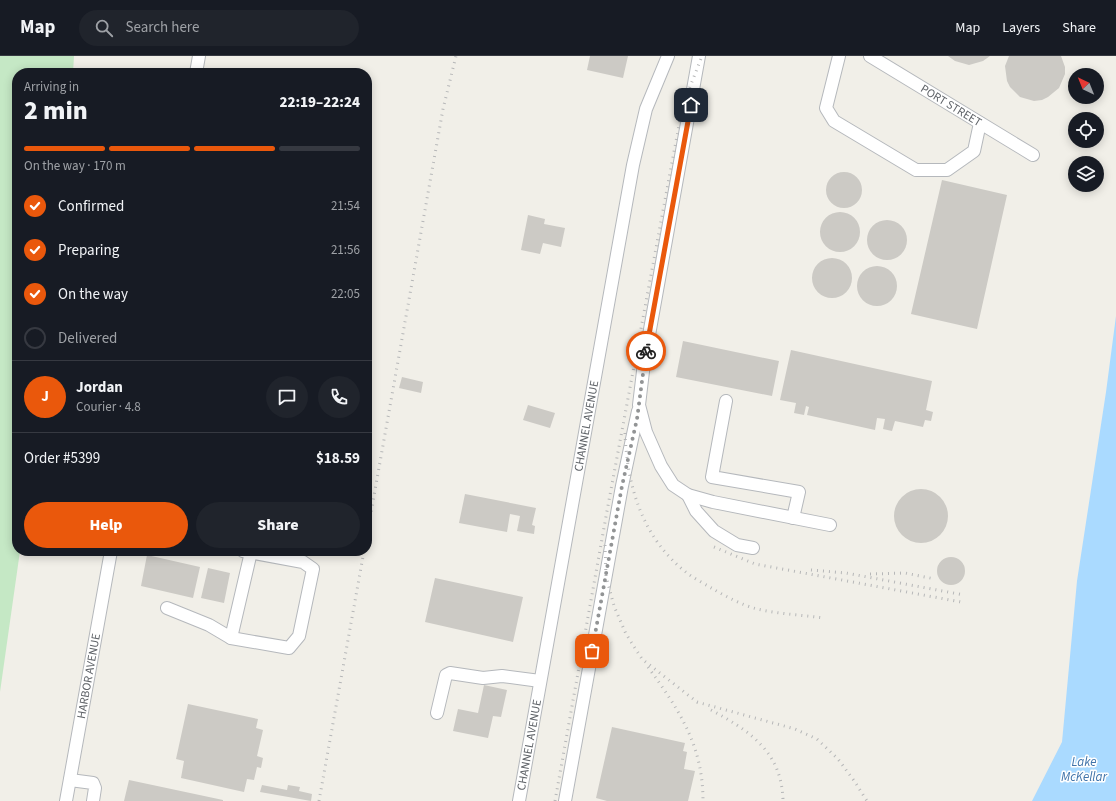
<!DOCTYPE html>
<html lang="en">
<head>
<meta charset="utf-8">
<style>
	body { margin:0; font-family:"Source Sans 3",sans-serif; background:#20242c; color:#f1f3f6; height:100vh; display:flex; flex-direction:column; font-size:15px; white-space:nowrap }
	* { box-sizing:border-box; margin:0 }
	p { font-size:13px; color:#9ea1a6 }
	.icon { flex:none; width:22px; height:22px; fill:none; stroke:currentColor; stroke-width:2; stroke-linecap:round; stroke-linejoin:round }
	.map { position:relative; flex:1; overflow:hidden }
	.drawer { position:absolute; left:12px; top:12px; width:360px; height:488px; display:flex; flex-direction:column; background:#171b24; border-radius:16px; box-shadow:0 2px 10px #0003 }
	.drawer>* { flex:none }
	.needle { width:26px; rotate:317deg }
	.controls { position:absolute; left:1068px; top:12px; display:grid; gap:8px }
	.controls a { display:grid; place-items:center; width:36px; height:36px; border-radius:50%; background:#171b24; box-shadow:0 2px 10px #0003; font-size:20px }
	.pin { position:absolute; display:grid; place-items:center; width:34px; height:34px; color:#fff; margin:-17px; border-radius:8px; box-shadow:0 2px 6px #0006 }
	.courier { position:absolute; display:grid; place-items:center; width:40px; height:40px; margin:-20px; border:3px solid #ea580c; border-radius:50%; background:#fff; color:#222; box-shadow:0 1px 5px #0007 }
	.headline em { font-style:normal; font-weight:800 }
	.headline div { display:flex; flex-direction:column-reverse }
	.headline { display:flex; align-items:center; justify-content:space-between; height:68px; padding:0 12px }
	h1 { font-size:26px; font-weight:800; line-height:30px }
	.bar { display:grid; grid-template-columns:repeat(4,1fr); gap:6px 4px; align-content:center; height:48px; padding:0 12px }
	.bar i { height:5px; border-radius:3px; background:#363941 }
	.bar .on { background:#ea580c }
	.bar p { grid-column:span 4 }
	.line { display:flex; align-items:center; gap:10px; padding:0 12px; border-top:1px solid #363941 }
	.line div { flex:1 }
	.round { display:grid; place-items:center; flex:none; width:42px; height:42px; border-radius:21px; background:#20242c }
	ol { padding:0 12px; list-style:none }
	li { display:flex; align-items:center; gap:12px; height:44px }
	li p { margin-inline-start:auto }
	li .icon { padding:4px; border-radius:50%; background:#ea580c; color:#fff; stroke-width:4 }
	li:last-child { color:#9ea1a6 }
	li i { width:22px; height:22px; border:2px solid #363941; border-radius:50% }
	.button { display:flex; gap:8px; margin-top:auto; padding:8px 12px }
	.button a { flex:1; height:46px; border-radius:24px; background:#ea580c; color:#fff; font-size:16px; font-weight:800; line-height:46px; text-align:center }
	.button a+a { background:#20242c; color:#f1f3f6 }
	header { display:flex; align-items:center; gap:24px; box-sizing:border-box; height:56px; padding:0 20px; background:#171b24; border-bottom:1px solid #363941 }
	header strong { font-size:19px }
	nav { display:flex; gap:22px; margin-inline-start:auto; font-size:14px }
	.search { width:280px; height:36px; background:#20242c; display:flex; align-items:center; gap:10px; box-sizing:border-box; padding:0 14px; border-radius:22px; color:#9ea1a6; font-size:15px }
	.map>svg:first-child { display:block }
	.green { fill:#c5e8c5 }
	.water { fill:#aadaff }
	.building { fill:#cccac5 }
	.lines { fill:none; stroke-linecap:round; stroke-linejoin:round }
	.minor-casing { stroke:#b5b8bc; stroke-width:14 }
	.minor { stroke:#fff; stroke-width:12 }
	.rail { stroke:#b6b7b8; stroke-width:3; stroke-dasharray:1 5; stroke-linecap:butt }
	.done { stroke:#929495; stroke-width:4; stroke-dasharray:0 7.2 }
	.route { stroke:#ea580c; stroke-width:5 }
	.labels { text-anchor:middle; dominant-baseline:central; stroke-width:3; stroke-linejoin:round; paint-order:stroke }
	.street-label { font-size:12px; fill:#5f6368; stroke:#fff }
	.water-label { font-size:13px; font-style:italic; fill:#4174aa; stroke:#fff }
</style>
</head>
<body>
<header>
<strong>Map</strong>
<div class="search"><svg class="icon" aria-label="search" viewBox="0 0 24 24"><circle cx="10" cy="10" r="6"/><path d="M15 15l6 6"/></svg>Search here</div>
<nav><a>Map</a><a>Layers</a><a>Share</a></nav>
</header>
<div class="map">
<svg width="1116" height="745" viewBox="0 0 1116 745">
	<rect width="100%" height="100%" fill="#f1efe8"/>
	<path class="green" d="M0,0H74L73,17H17V495H20L0,636Z"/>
	<path class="water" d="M1116,260V745H1032L1062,686L1077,525L1106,336Z"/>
	<path class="building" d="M590,0H628L623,22L587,14Z
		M948,0H990L983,5L969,9L955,5Z
		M1009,0H1061L1065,11V18L1059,32L1048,41L1042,44L1034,45L1020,41L1010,31L1007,25L1005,10Z
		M826 134a18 18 0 1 1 36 0a18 18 0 1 1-36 0Z
		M942,124L1007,139L977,273L911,258Z
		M820 176a20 20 0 1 1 40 0a20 20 0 1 1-40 0Z
		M528,159L545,163L544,168L565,172L561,191L543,187L540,198L521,194Z
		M867 184a20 20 0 1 1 40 0a20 20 0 1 1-40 0Z
		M812 222a20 20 0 1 1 40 0a20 20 0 1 1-40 0Z
		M857 230a20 20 0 1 1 40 0a20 20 0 1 1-40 0Z
		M683,285L779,305L772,340L676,321Z
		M791,294L932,325L926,354L933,356L931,365L925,364L923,371L895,365L892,375L883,373L885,363L877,362L875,374L807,359L809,351L806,350L804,359L794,357L796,347L780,344Z
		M402,321L423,326L421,337L399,332Z
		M528,349L555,357L550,372L523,364Z
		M894 460a27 27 0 1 1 54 0a27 27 0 1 1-54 0Z
		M465,438L536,452L532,469L535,470L534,478L517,475L520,460L510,458L507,476L459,467Z
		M147,499L200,511L193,542L141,530Z
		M937 515a14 14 0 1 1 28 0a14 14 0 1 1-28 0Z
		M208,512L230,517L224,547L201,542Z
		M435,522L523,541L513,586L425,566Z
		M484,629L507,634L501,661L493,660L488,682L453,675L458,653L478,657Z
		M188,648L258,663L256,672L263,674L257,700L263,702L261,712L257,711L254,724L247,723L244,736L181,722L184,705L176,703Z
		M612,671L685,687L683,695L687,696L684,713L695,715L688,745H607L596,742Z
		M129,724L223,744V745H124Z
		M262,729L287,734L288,729L300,731L299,735L312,738L311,745L260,736Z"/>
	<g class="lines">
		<defs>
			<g id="minor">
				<path d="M699,0L644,307L639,349L646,376L661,410L673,429L688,439L713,446L830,469"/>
				<path d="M839,0L826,52L834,65L916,114H947L974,95L980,67"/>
				<path id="s1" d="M870,0L1033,99"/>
				<path d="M196,17L199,0"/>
				<path d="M726,345L712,421L799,436L793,462"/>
				<path d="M688,439L696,455L714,475L737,489L753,492"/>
				<path d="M167,552L209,569L231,582L289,592L299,580L313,513L303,506L243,495"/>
				<path d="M231,582L251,496"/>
				<path d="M437,657L446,619L450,617L483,622L502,620L540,625"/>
				<path d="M70,724L93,727L95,732L93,745"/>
				<path id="s2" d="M66,745L111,495"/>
				<path id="s3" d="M519,745L633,109L646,53L668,0"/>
				<path d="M565,745L622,430L638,355"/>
			</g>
		</defs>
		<use href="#minor" class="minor-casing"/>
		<use href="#minor" class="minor"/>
		<path class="rail" d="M625,377C627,431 643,483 687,517C695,523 705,528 713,533C727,541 742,549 757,553C779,558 802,559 824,562
			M367,479L443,53L456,0
			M605,489L606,520L614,550L626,578L642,603L697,646L795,673L817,683L838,703L855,726L867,745
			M714,491L755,508L961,546
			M811,514L846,517L964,539
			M870,518L905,517L935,523
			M648,611C679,654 703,689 703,745
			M711,654C750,675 782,696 783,745
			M319,745L364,495
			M555,745L607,455L673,101L683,49L702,0"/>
	</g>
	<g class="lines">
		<path class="done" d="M592,595L622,430L637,363L646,295"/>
		<path class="route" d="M646,295L691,49"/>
	</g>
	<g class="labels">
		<g class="street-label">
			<text stroke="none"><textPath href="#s1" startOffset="95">PORT STREET</textPath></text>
			<text stroke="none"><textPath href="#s3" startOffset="381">CHANNEL AVENUE</textPath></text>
			<text stroke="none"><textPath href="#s2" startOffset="127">HARBOR AVENUE</textPath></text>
			<text stroke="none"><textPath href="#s3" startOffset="57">CHANNEL AVENUE</textPath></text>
		</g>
		<g class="water-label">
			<text x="1084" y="706">Lake<tspan x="1084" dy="15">McKellar</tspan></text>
		</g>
	</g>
</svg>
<div class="controls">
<a><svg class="needle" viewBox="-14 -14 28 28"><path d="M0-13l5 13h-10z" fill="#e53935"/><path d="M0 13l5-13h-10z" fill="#9ea1a6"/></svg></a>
<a><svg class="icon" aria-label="locate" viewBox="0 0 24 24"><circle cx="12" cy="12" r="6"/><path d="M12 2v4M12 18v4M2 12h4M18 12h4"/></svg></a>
<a><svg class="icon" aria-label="layers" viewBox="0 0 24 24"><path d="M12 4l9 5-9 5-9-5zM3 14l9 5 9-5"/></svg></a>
</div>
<div class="pin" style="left:592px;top:595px;background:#ea580c"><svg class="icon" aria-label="bag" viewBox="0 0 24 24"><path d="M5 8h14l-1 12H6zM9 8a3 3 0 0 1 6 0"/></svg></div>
<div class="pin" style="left:691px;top:49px;background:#1f2937"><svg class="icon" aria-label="home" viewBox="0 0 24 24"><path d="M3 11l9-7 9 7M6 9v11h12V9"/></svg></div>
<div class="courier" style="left:646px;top:295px"><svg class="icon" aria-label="bike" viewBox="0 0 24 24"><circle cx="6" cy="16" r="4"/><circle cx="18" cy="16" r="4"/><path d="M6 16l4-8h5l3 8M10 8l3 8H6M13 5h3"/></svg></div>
<section class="drawer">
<div class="headline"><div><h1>2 min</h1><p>Arriving in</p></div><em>22:19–22:24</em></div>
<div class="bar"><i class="on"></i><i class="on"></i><i class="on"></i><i></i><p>On the way · 170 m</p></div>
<ol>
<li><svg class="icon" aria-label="check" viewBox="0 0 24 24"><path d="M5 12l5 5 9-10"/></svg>Confirmed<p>21:54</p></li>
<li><svg class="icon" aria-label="check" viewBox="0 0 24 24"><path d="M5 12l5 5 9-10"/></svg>Preparing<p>21:56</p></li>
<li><svg class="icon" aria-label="check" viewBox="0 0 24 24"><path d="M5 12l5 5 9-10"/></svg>On the way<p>22:05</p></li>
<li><i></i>Delivered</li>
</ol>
<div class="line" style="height:72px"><b class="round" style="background:#ea580c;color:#fff">J</b><div><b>Jordan</b><p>Courier · 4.8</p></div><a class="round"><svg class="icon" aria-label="chat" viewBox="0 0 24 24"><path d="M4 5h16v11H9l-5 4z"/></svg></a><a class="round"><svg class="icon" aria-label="phone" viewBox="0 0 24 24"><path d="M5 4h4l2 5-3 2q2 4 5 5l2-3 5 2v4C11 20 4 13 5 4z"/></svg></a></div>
<div class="line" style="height:52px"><div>Order #5399</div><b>$18.59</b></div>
<div class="button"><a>Help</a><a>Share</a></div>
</section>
</div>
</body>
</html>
